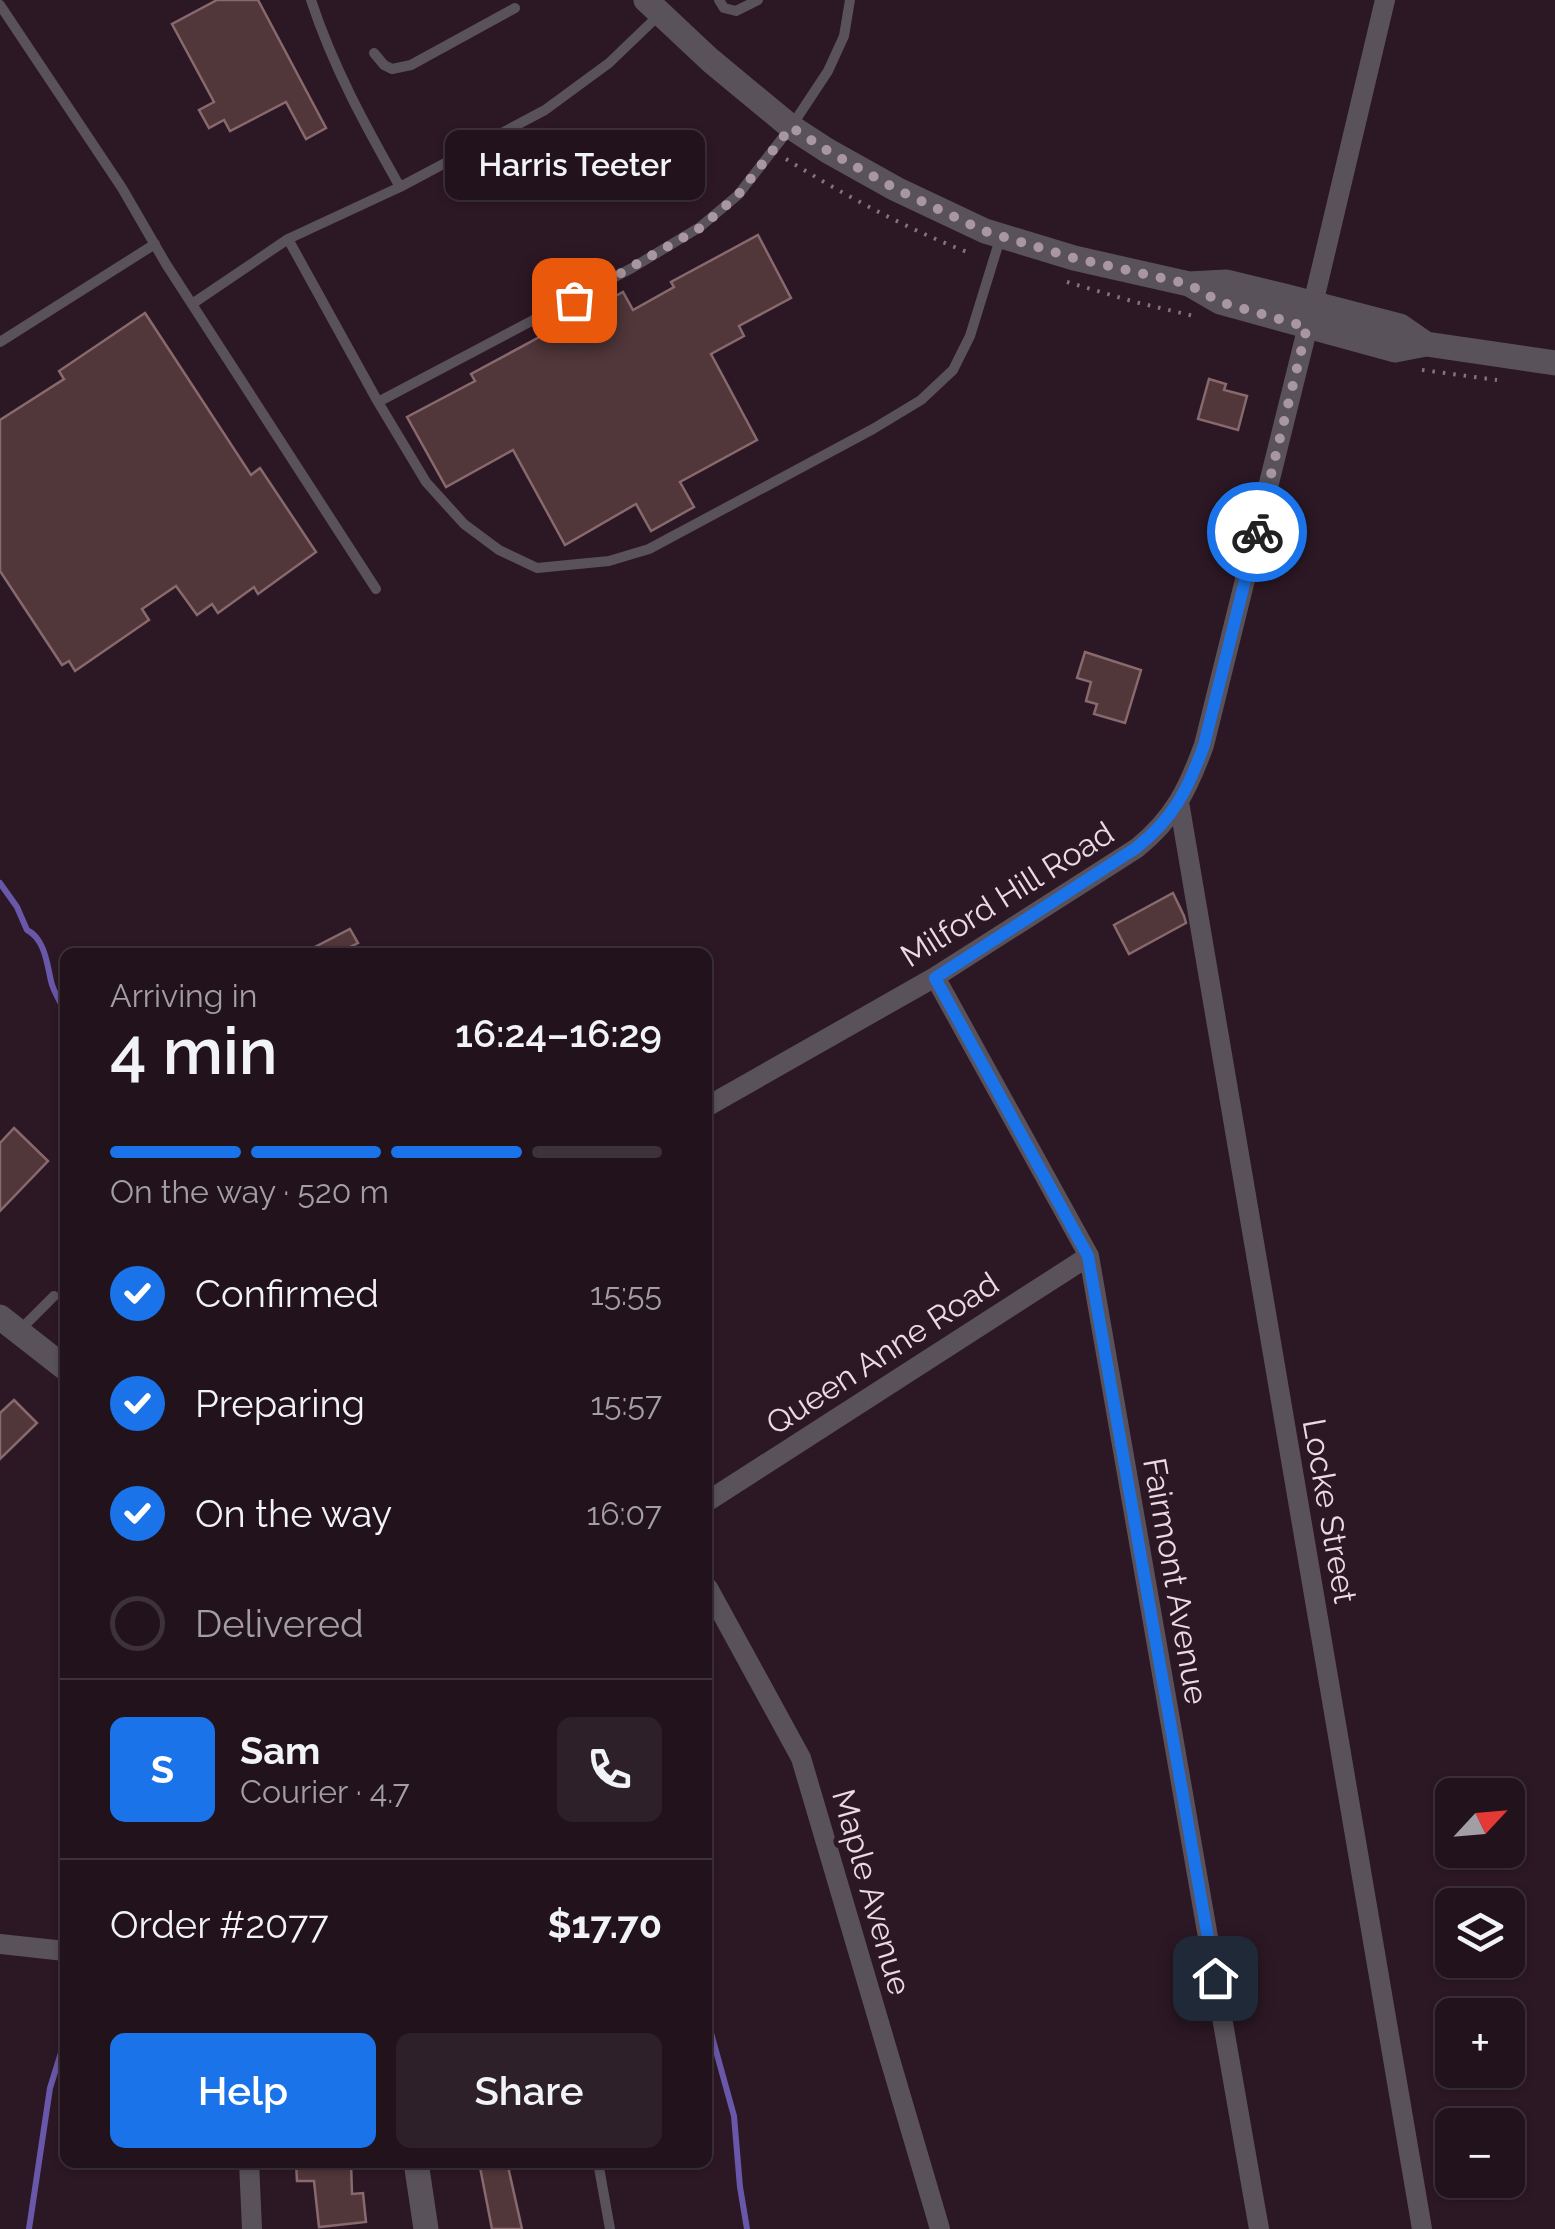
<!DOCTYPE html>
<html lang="en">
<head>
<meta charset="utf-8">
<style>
	body { margin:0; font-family:Raleway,sans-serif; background:#2d2028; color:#f1f3f6; height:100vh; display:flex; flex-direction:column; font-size:38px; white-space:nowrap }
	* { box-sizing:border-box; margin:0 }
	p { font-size:32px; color:#a29ea3 }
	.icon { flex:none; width:55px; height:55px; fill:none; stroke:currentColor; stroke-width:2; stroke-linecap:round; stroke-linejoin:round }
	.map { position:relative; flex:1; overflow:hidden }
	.drawer { position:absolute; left:60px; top:948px; width:652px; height:1220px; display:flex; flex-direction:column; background:#21121b; border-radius:15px; box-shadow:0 2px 8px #0004,0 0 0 2px #3e323a }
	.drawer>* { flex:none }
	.needle { width:65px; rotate:64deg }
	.fabs { position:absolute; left:1435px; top:1778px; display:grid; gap:20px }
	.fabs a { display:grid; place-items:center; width:90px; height:90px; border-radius:15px; background:#21121b; box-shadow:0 2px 8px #0004,0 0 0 2px #3e323a; font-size:50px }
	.pin { position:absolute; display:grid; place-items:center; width:85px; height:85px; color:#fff; margin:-42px; border-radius:20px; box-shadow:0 5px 15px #0006 }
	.courier { position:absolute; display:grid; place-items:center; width:100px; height:100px; margin:-50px; border:8px solid #1a73e8; border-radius:50%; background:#fff; color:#222; box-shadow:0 2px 12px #0007 }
	.bubble { position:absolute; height:70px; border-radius:15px; background:#21121b; box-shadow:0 2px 8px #0004,0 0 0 2px #3e323a; font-size:32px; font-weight:600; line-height:70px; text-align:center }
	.head em { font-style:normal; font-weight:600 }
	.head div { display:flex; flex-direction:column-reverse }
	.head { display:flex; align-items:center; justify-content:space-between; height:170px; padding:0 50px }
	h1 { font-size:65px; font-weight:600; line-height:75px }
	.bar { display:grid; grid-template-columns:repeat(4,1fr); gap:15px 10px; align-content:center; height:120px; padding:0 50px }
	.bar i { height:12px; border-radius:8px; background:#3e323a }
	.bar .current { background:#1a73e8 }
	.bar p { grid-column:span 4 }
	.line { display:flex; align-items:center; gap:25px; padding:0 50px; border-top:2px solid #3e323a }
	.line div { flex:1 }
	.round { display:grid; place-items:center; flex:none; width:105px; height:105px; border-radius:15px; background:#2d2028 }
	ol { padding:0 50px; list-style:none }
	li { display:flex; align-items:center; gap:30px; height:110px }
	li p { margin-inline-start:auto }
	li .icon { padding:10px; border-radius:50%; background:#1a73e8; color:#fff; stroke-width:4 }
	li:last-child { color:#a29ea3 }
	li i { width:55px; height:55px; border:5px solid #3e323a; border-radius:50% }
	.action { display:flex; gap:20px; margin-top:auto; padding:20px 50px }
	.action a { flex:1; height:115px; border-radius:15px; background:#1a73e8; color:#fff; font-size:40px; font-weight:600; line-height:115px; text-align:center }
	.action a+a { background:#2d2028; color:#f1f3f6 }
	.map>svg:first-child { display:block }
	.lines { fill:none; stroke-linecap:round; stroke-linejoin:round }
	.stream { stroke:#6958a9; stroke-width:6 }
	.building { fill:#51363a; stroke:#88696d; stroke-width:2.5 }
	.path { stroke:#84727c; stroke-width:4; stroke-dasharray:2.5 8; stroke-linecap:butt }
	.service { stroke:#59525b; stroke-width:10 }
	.minor { stroke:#59525b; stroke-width:20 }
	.tertiary { stroke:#59525b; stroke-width:25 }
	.done { stroke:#a897a0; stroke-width:10; stroke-dasharray:0 18 }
	.route { stroke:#1a73e8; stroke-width:12 }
	.labels { text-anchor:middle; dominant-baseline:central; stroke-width:10; stroke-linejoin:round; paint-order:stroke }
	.street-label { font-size:32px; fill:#eadbe3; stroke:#2c1824 }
</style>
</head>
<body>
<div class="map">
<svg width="1555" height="2229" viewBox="0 0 1555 2229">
	<rect width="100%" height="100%" fill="#2c1824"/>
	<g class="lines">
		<path class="stream" d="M0,883L17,907L27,930C45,939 47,964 51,981C53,991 61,1003 65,1012
			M708,2022L734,2116L740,2187L747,2229
			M29,2229L50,2088L65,2040"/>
	</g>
	<path class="building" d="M217,0H258L326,128L306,139L286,102L230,131L224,120L209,128L199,110L214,102L172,24Z
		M758,235L791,298L739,326L744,336L711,354L757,440L680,482L694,507L651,531L636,504L565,545L513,450L446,487L407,417L475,381L471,374L623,292L633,310L674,287L671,282Z
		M145,313L251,475L260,468L316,552L258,594L254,587L218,613L212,604L197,615L176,586L142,609L149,620L75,671L69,661L62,665L0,571V420L64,379L59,371Z
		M1209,379L1226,384L1224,390L1247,396L1238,430L1198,419Z
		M1085,652L1141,670L1125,723L1094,714L1097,704L1086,701L1091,682L1077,678Z
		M1173,893L1184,916L1186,923L1129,954L1114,925Z
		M350,929L358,943L340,952H305Z
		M14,1128L48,1161L0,1211V1143Z
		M14,1400L37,1423L0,1459V1413Z
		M296,2162H351L352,2194L363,2193L366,2222L319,2227L314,2181H297Z
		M479,2162H507L522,2229H492Z"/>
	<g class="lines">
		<path class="path" d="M786,159C844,195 903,227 967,252
			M1067,282L1135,302L1198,317
			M1422,370L1497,380"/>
		<path class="service" d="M311,0C333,67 365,125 400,187
			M719,0L724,8L736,11L758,0
			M0,5L122,188L166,264L376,589
			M374,53L384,65L392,69L411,65L515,8
			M288,239L378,402L426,482L464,524L499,550L537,568L609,561L649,549L873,429L921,400L953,370L970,336L1000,239
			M192,304L288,239L400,187L545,110L609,63L659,15
			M0,342L155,244
			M378,402L632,268L700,227L738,195L791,127L828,71L844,36L850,0
			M19,1331L54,1296
			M598,2162L610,2229"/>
		<path class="minor" d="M1179,802L1422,2229
			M935,977L1089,1256L1259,2229
			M708,1106L935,977L1137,848C1174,818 1188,789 1204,745L1304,342L1385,0
			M708,1501L1089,1256
			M708,1588L801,1758L940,2229
			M0,1944L65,1951
			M249,2162L252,2229"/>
		<path class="tertiary" d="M646,0L710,60L791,127L828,151L896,189L985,231L1074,258L1189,284L1226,282L1284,296L1400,326L1426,344
			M1189,284L1220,302L1395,350L1426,344L1555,363
			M0,1317L65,1368
			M416,2162L426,2229"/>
	</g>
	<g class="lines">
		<path class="done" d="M574,300L700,228L738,195L791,127L828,151L896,189L984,231L1074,258L1188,284L1220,302L1307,327L1257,532"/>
		<path class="route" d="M1215,1978L1088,1256L935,978L1136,848C1174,818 1188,789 1204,745L1257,532"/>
	</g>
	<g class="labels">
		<g class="street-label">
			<text transform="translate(1007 894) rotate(-32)">Milford Hill Road</text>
			<text transform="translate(882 1353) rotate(-33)">Queen Anne Road</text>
			<text transform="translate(1330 1511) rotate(80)">Locke Street</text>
			<text transform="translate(1176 1581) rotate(80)">Fairmont Avenue</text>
			<text transform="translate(872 1892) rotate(74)">Maple Avenue</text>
		</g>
	</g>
</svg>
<div class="fabs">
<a><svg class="needle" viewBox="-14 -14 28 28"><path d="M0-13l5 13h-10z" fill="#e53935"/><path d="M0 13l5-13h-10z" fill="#a29ea3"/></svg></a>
<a><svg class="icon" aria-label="layers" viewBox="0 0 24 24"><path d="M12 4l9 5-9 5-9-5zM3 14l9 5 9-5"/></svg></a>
<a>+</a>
<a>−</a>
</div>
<div class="pin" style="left:574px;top:300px;background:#ea580c"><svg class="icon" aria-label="bag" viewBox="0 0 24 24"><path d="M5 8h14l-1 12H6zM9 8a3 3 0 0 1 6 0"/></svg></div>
<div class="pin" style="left:1215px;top:1978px;background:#1f2937"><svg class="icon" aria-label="home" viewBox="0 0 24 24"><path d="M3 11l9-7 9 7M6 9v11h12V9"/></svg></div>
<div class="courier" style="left:1257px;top:532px"><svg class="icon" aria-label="bike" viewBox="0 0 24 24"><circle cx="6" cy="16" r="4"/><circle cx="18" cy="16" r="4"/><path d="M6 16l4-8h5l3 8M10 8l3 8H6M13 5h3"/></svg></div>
<div class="bubble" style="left:445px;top:130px;width:260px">Harris Teeter</div>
<section class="drawer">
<div class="head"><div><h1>4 min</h1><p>Arriving in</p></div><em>16:24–16:29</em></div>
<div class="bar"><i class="current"></i><i class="current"></i><i class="current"></i><i></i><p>On the way · 520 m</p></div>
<ol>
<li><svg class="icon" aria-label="check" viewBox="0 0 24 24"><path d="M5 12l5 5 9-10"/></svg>Confirmed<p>15:55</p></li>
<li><svg class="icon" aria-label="check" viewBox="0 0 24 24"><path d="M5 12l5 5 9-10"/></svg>Preparing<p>15:57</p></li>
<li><svg class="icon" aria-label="check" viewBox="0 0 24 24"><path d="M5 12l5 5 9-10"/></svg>On the way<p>16:07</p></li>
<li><i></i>Delivered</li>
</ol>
<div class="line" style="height:180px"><b class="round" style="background:#1a73e8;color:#fff">S</b><div><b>Sam</b><p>Courier · 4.7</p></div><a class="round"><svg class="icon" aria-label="phone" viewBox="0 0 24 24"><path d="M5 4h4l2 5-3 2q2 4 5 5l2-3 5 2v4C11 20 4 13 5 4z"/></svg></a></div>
<div class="line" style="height:130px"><div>Order #2077</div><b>$17.70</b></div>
<div class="action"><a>Help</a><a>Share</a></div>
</section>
</div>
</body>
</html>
